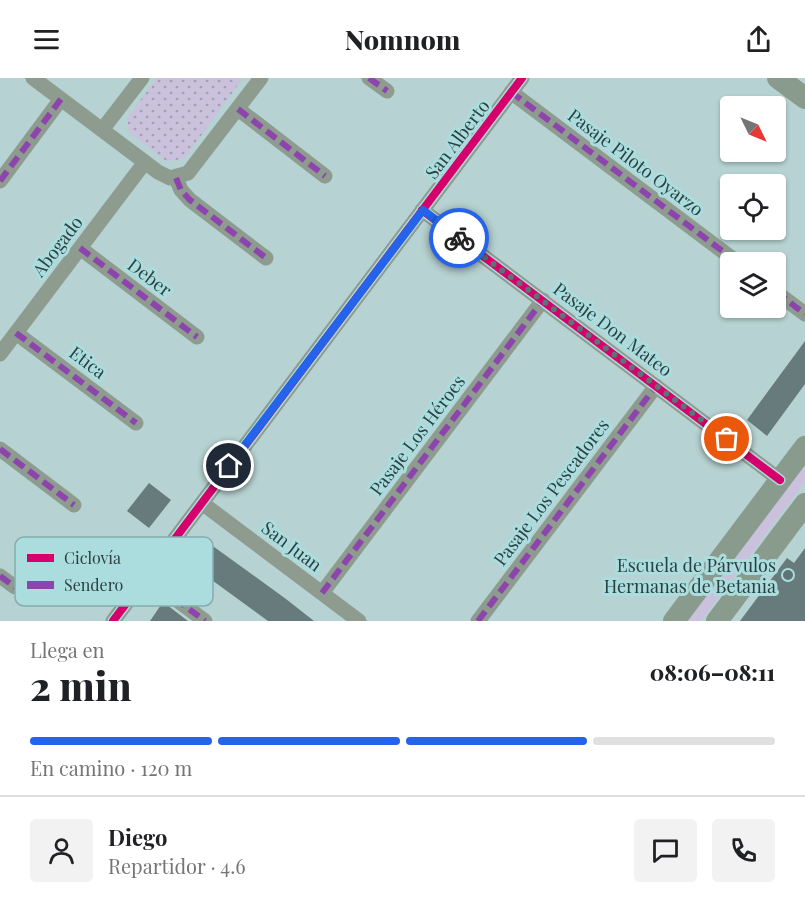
<!DOCTYPE html>
<html lang="es">
<head>
<meta charset="utf-8">
<style>
	body { margin:0; font-family:"Playfair Display",serif; background:#f2f2f2; color:#202124; height:100vh; display:flex; flex-direction:column; font-size:22px; white-space:nowrap }
	* { box-sizing:border-box; margin:0 }
	p { font-size:20px; color:#757577 }
	.icon { flex:none; width:33px; height:33px; fill:none; stroke:currentColor; stroke-width:2; stroke-linecap:round; stroke-linejoin:round }
	.map { position:relative; height:543px; overflow:hidden }
	.drawer { display:flex; flex-direction:column; background:#fff; flex:1 }
	.drawer>* { flex:none }
	.needle { width:39px; rotate:133deg }
	.fabs { position:absolute; left:720px; top:18px; display:grid; gap:12px }
	.fabs a { display:grid; place-items:center; width:66px; height:66px; border-radius:6px; background:#fff; box-shadow:0 2px 4px #0004; font-size:30px }
	.pin { position:absolute; display:grid; place-items:center; width:51px; height:51px; color:#fff; margin:-26px; border:3px solid #fff; border-radius:50%; box-shadow:0 2px 6px #0007 }
	.courier { position:absolute; display:grid; place-items:center; width:60px; height:60px; margin:-30px; border:4px solid #2563eb; border-radius:50%; background:#fff; color:#222; box-shadow:0 2px 8px #0007 }
	.overview em { font-style:normal; font-weight:800 }
	.overview div { display:flex; flex-direction:column-reverse }
	.overview { display:flex; align-items:center; justify-content:space-between; height:102px; padding:0 30px }
	h1 { font-size:39px; font-weight:800; line-height:45px }
	.bar { display:grid; grid-template-columns:repeat(4,1fr); gap:9px 6px; align-content:center; height:72px; padding:0 30px }
	.bar i { height:8px; border-radius:4px; background:#e0e0e0 }
	.bar .selected { background:#2563eb }
	.bar p { grid-column:span 4 }
	.line { display:flex; align-items:center; gap:15px; padding:0 30px; border-top:2px solid #e0e0e0 }
	.line div { flex:1 }
	.round { display:grid; place-items:center; flex:none; width:63px; height:63px; border-radius:6px; background:#f2f2f2 }
	header { display:flex; justify-content:space-between; align-items:center; height:78px; padding:0 30px; background:#fff; font-size:27px; font-weight:800 }
	.map>svg:first-child { display:block }
	.green { fill:#cac2dc }
	.park { fill:url(#park-dots) }
	.building { fill:#677b7c }
	.lines { fill:none; stroke-linecap:round; stroke-linejoin:round }
	.street { stroke:#8d9c8f; stroke-width:15 }
	.secondary { stroke:#899b8d; stroke-width:22 }
	.quiet { stroke:#8e44ad; stroke-width:6; stroke-dasharray:12 6; stroke-linecap:butt }
	.cycleway-casing { stroke:#abdcde; stroke-width:11 }
	.cycleway { stroke:#d6006c; stroke-width:8 }
	.done { stroke:#5d7374; stroke-width:6; stroke-dasharray:0 10.8 }
	.route { stroke:#2563eb; stroke-width:8 }
	.poi-dot { fill:#5d7374; stroke:#abdcde; stroke-width:2 }
	.labels { text-anchor:middle; dominant-baseline:central; stroke-width:6; stroke-linejoin:round; paint-order:stroke }
	.street-label { font-size:18px; fill:#2c4041; stroke:#abdcde }
	.poi-label { font-size:18px; fill:#2c4041; stroke:#abdcde; text-anchor:end }
	.key { fill:#abdcde; stroke:#85adaf; stroke-width:1.5 }
	.key-label { font-size:16px; fill:#2c4041 }
</style>
</head>
<body>
<header><svg class="icon" aria-label="menu" viewBox="0 0 24 24"><path d="M4 6h16M4 12h16M4 18h16"/></svg>Nomnom<svg class="icon" aria-label="share" viewBox="0 0 24 24"><path d="M12 15V3M7 8l5-5 5 5M5 13v7h14v-7"/></svg></header>
<div class="map">
<svg width="805" height="543" viewBox="0 0 805 543">
	<defs>
		<pattern id="park-dots" width="8" height="8" patternUnits="userSpaceOnUse" patternTransform="scale(1.5)"><rect width="8" height="8" fill="#cac2dc"/><path d="M2 2h.1M6 6h.1" fill="none" stroke="#a49fb4" stroke-width="1.8" stroke-linecap="round"/></pattern>
	</defs>
	<rect width="100%" height="100%" fill="#b7d2d2"/>
	<path class="green" d="M805,382V404L701,543H685Z"/>
	<path class="park" d="M157,0H243L184,81L166,83L129,54L127,40Z"/>
	<path class="building" d="M805,263V306L767,358L747,342Z
		M149,405L171,422L149,450L127,433Z
		M210,466L286,521L314,543H268L194,489Z
		M805,470V543H740L787,480L794,485Z
		M163,524L188,543H189H150Z"/>
	<g class="lines">
		<path class="street" d="M33,0L158,94L170,100L188,95L261,0
			M369,0L387,13
			M511,14L737,184
			M238,31L325,98
			M102,52L142,0
			M176,100L181,112L190,122L266,180
			M0,103L61,21
			M422,132L780,402
			M80,170L197,259
			M776,214L805,236
			M16,255L136,345
			M0,276L145,84
			M0,371L74,427
			M202,425L359,543
			M0,498L15,509
			M146,499L205,543
			M322,515L543,222
			M113,543L522,0
			M478,543L656,308"/>
		<path class="secondary" d="M778,0L805,20
			M674,543L805,369
			M717,543L805,426"/>
		<path class="quiet" d="M369,0L387,13
			M511,14L737,184
			M238,31L325,98
			M176,100L181,112L190,122L266,180
			M0,103L61,21
			M80,170L197,259
			M776,214L805,236
			M16,255L136,345
			M0,371L74,427
			M0,498L15,509
			M146,499L205,543
			M322,515L543,222
			M478,543L656,308"/>
		<defs>
			<path id="cycleway" d="M422,132L780,402
				M113,543L522,0"/>
		</defs>
		<use href="#cycleway" class="cycleway-casing"/>
		<use href="#cycleway" class="cycleway"/>
	</g>
	<g class="lines">
		<path class="done" d="M459,160L727,361"/>
		<path class="route" d="M229,388L423,132L459,160"/>
	</g>
	<circle class="poi-dot" cx="788" cy="497" r="6"/>
	<g class="labels">
		<g class="street-label">
			<text transform="translate(457 61) rotate(-53)">San Alberto</text>
			<text transform="translate(636 84) rotate(37)">Pasaje Piloto Oyarzo</text>
			<text transform="translate(57 168) rotate(-53)">Abogado</text>
			<text transform="translate(150 199) rotate(37)">Deber</text>
			<text transform="translate(613 251) rotate(37)">Pasaje Don Mateo</text>
			<text transform="translate(88 284) rotate(37)">Etica</text>
			<text transform="translate(417 357) rotate(-53)">Pasaje Los Héroes</text>
			<text transform="translate(551 414) rotate(-53)">Pasaje Los Pescadores</text>
			<text transform="translate(292 468) rotate(37)">San Juan</text>
		</g>
		<g class="poi-label">
			<text x="776" y="487">Escuela de Párvulos<tspan x="776" dy="21">Hermanas de Betania</tspan></text>
		</g>
	</g>
	<rect x="15" y="459" width="198" height="69" rx="9" class="key"/>
	<rect x="27" y="476" width="27" height="8" fill="#d6006c"/>
	<rect x="27" y="503" width="27" height="8" fill="#8e44ad"/>
	<g class="key-label">
		<text x="64" y="486">Ciclovía</text>
		<text x="64" y="513">Sendero</text>
	</g>
</svg>
<div class="fabs">
<a><svg class="needle" viewBox="-14 -14 28 28"><path d="M0-13l5 13h-10z" fill="#e53935"/><path d="M0 13l5-13h-10z" fill="#757577"/></svg></a>
<a><svg class="icon" aria-label="locate" viewBox="0 0 24 24"><circle cx="12" cy="12" r="6"/><path d="M12 2v4M12 18v4M2 12h4M18 12h4"/></svg></a>
<a><svg class="icon" aria-label="layers" viewBox="0 0 24 24"><path d="M12 4l9 5-9 5-9-5zM3 14l9 5 9-5"/></svg></a>
</div>
<div class="pin" style="left:727px;top:361px;background:#ea580c"><svg class="icon" aria-label="bag" viewBox="0 0 24 24"><path d="M5 8h14l-1 12H6zM9 8a3 3 0 0 1 6 0"/></svg></div>
<div class="pin" style="left:229px;top:388px;background:#1f2937"><svg class="icon" aria-label="home" viewBox="0 0 24 24"><path d="M3 11l9-7 9 7M6 9v11h12V9"/></svg></div>
<div class="courier" style="left:459px;top:160px"><svg class="icon" aria-label="bike" viewBox="0 0 24 24"><circle cx="6" cy="16" r="4"/><circle cx="18" cy="16" r="4"/><path d="M6 16l4-8h5l3 8M10 8l3 8H6M13 5h3"/></svg></div>
</div>
<section class="drawer">
<div class="overview"><div><h1>2 min</h1><p>Llega en</p></div><em>08:06–08:11</em></div>
<div class="bar"><i class="selected"></i><i class="selected"></i><i class="selected"></i><i></i><p>En camino · 120 m</p></div>
<div class="line" style="height:108px"><a class="round"><svg class="icon" aria-label="person" viewBox="0 0 24 24"><circle cx="12" cy="8" r="4"/><path d="M4 21q1-7 8-7t8 7"/></svg></a><div><b>Diego</b><p>Repartidor · 4.6</p></div><a class="round"><svg class="icon" aria-label="chat" viewBox="0 0 24 24"><path d="M4 5h16v11H9l-5 4z"/></svg></a><a class="round"><svg class="icon" aria-label="phone" viewBox="0 0 24 24"><path d="M5 4h4l2 5-3 2q2 4 5 5l2-3 5 2v4C11 20 4 13 5 4z"/></svg></a></div>
</section>
</body>
</html>
